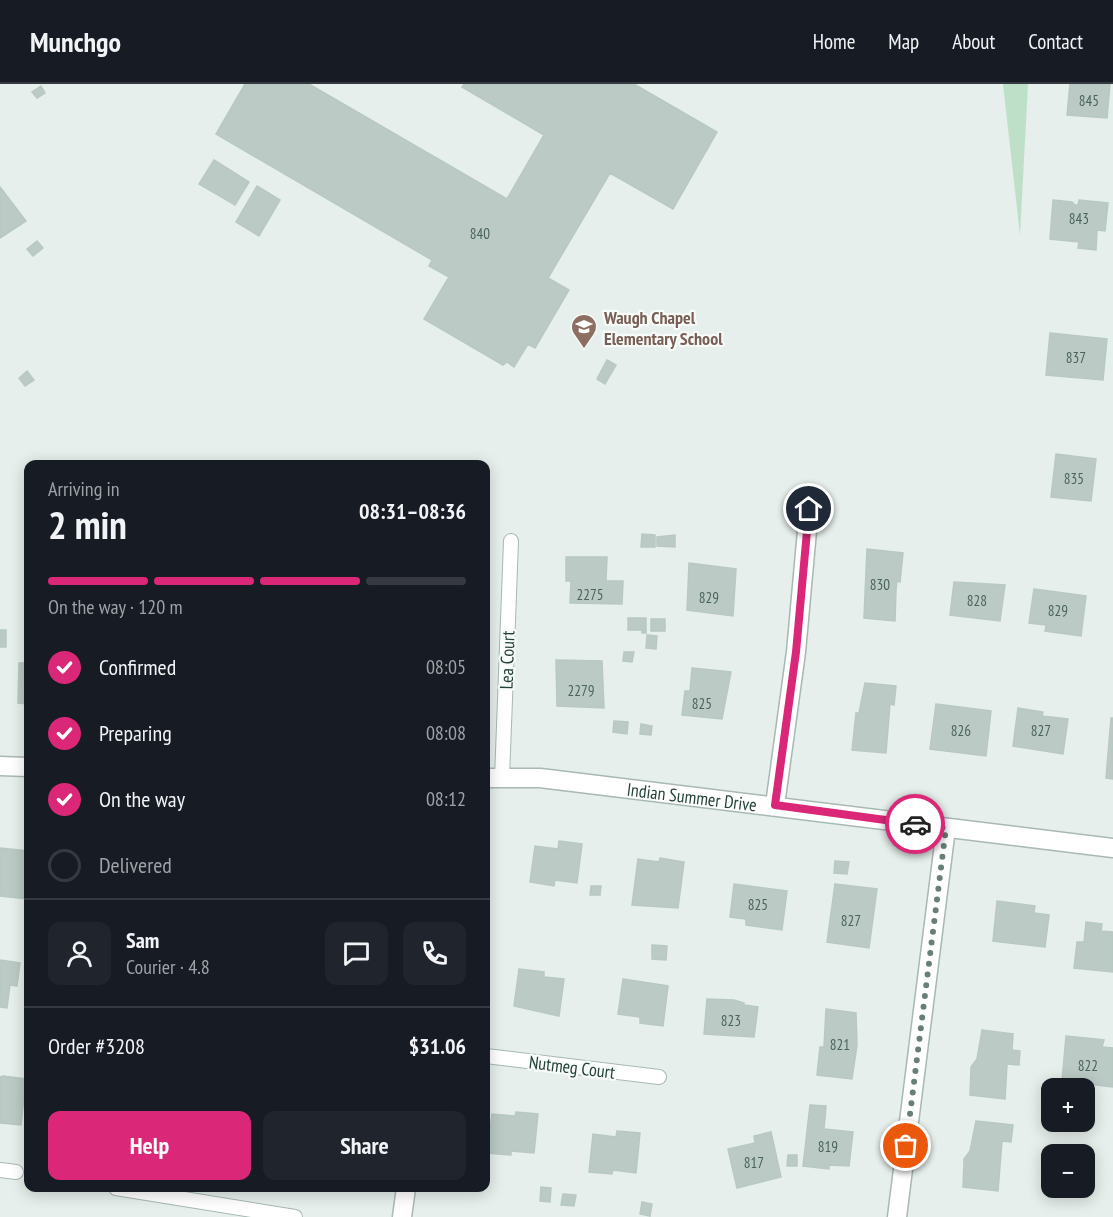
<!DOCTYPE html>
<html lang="en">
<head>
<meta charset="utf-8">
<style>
	body { margin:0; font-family:"PT Sans Narrow",sans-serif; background:#20242c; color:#f1f3f6; height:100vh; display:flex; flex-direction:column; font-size:22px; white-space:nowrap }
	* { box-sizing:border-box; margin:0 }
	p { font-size:20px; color:#9ea1a6 }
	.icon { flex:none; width:33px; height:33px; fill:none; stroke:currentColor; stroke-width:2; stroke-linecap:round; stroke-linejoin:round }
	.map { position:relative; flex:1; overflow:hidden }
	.side { position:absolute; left:24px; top:376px; width:466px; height:732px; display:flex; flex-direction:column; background:#171b24; border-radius:12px; box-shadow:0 3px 15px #0003 }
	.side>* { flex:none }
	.fabs { position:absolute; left:1041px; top:994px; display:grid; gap:12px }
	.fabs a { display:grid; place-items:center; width:54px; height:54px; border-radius:12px; background:#171b24; box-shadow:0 3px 15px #0003; font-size:30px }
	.pin { position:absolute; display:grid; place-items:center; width:51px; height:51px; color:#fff; margin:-26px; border:3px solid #fff; border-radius:50%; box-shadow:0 2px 6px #0007 }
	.courier { position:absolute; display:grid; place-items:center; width:60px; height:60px; margin:-30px; border:4px solid #db2777; border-radius:50%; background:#fff; color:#222; box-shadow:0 2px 8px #0007 }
	.head em { font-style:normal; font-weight:800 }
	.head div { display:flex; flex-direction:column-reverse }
	.head { display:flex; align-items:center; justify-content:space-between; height:102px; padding:0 24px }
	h1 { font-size:39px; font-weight:800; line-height:45px }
	.bar { display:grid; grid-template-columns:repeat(4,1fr); gap:9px 6px; align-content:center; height:72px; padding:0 24px }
	.bar i { height:8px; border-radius:4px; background:#363941 }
	.bar .on { background:#db2777 }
	.bar p { grid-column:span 4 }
	.line { display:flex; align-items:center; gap:15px; padding:0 24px; border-top:2px solid #363941 }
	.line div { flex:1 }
	.round { display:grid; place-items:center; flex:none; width:63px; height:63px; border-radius:12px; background:#20242c }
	ol { padding:0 24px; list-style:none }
	li { display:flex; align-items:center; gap:18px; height:66px }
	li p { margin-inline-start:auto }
	li .icon { padding:6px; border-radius:50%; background:#db2777; color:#fff; stroke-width:4 }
	li:last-child { color:#9ea1a6 }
	li i { width:33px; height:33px; border:3px solid #363941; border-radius:50% }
	.button { display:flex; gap:12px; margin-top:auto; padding:12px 24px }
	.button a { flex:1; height:69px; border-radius:12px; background:#db2777; color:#fff; font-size:24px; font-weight:800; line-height:69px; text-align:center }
	.button a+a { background:#20242c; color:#f1f3f6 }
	header { display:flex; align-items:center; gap:36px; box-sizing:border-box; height:84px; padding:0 30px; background:#171b24; border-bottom:2px solid #363941 }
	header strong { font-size:28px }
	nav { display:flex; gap:33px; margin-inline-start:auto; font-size:21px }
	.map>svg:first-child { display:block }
	.green { fill:#bfe0c8 }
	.building { fill:#bbcac4; stroke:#b8c9c2; stroke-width:1.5 }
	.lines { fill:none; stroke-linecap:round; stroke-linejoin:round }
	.service-casing { stroke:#a8b8b2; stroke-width:16 }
	.minor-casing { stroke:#a8b8b2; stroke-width:21 }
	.service { stroke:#fff; stroke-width:14 }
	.minor { stroke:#fff; stroke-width:18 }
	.done { stroke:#687f78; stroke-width:6; stroke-dasharray:0 10.8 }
	.route { stroke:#db2777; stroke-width:8 }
	.labels { text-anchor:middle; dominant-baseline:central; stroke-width:4.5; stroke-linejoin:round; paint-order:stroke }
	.number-label { font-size:15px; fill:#4a645c }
	.education-label { font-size:18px; font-weight:bold; fill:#785e54; stroke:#f7fbf9; text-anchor:start }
	.street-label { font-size:18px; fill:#24423a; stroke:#f7fbf9 }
</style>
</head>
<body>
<header>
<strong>Munchgo</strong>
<nav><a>Home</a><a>Map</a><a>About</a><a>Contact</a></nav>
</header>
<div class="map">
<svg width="1113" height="1133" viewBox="0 0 1113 1133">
	<rect width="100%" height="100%" fill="#e6efeb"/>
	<path class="green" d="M1003,0H1028L1020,151Z"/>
	<path class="building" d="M245,0H309L507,115L544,51L462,3L464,0H634L717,48L673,125L610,89L548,194L569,206L535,264L528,260L514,283L507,278L503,281L424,235L449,193L429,182L432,176L216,50Z
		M1070,0H1110L1107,34L1067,31Z
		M41,2L45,9L37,14L32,8Z
		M214,76L249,98L235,121L199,100Z
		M257,102L280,116L259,152L236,138Z
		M0,103L26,137L0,154Z
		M1053,116L1072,118L1075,121H1078L1079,116L1108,119L1105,147L1097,146L1096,166L1078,164L1079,158L1050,155Z
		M37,157L43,164L33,172L27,165Z
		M1050,249L1107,255L1103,296L1046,291Z
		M607,276L616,281L605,300L597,295Z
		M27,287L34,296L25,302L19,294Z
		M1056,370L1096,375L1091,417L1051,413Z
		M642,450L655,451V463H641Z
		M675,451V463L657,462V453Z
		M867,465L903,469L900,498L897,497L896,506L895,537L864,534Z
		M566,473H607L606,497H623L622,520L570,519L571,497H566Z
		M689,479L736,485L733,532L687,526Z
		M954,498L1005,501L1000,537L950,531Z
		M1034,505L1086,512L1081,552L1045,547L1046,541L1029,539Z
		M628,534H646V549H642V546H628Z
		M651,535H665V547H651Z
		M0,546H6V563H0Z
		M647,551L657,552L656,565L646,564Z
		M624,568H634L632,578L623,577Z
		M556,576L602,577L604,624L557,622Z
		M19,579H28V620L18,619Z
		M692,584L731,588L722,635L682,631L685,607H690Z
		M865,599L896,602L894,621L890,620L886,669L852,666L856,629H859Z
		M936,620L991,627L986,672L930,665Z
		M1018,624L1043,628L1042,632L1068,635L1063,670L1013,662Z
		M1111,634H1113V695L1106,694Z
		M614,637L628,638L627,650L613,648Z
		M641,640L652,642L651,651L640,650Z
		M559,757L582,760L577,799L555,796L554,802L530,798L535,762L558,765Z
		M0,764L28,767V815L0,812Z
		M660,774L684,778L678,824L632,821L638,775L659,778Z
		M835,777L849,778L847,790L834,789Z
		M734,800L787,807L782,846L746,841V835L730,833Z
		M835,800L877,805L869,864L827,858Z
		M591,802H601L600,811H590Z
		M997,817L1035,822L1034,829L1049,831L1045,863L993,857Z
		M1086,838L1102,840L1101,847L1113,848V888L1074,884L1077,858H1084Z
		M652,861L667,862L666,876L652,875Z
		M0,876L20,879L17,902L10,901L7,924L0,923Z
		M519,885L544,888V893L564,895L559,932L514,922Z
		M623,895L668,902L663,942L640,939V933L618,930Z
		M707,915L734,916L744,919V921L758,923L754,953L704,950Z
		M826,925L856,929L857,961L852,995L817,991L820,963H824Z
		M982,946L1013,950L1012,966L1020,967L1019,981L1007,980L1005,1015L970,1011L971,983L977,975Z
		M1066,952L1104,956L1102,963L1113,964V1003L1062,997Z
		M3,992L26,995L21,1041L0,1039V993Z
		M1044,1017L1052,1018L1051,1029L1043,1028Z
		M810,1021L826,1022L824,1045L853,1048L849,1082L829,1081V1085L803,1082Z
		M516,1028L538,1030L534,1069L511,1067V1071L487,1069L492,1030L515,1032Z
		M976,1037L1013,1041L1011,1058L1002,1057L998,1107L963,1103L964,1075L970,1067Z
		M617,1047L640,1049L636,1089L613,1086L612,1090L589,1088L593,1050L616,1053Z
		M771,1048L781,1093L737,1104L728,1065L755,1059L754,1052Z
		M788,1071H797V1082H787Z
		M541,1103L551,1104L550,1118L540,1117Z
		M563,1110L576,1111L574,1122L561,1121Z
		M642,1118L652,1120L650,1132L640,1130Z"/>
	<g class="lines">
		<defs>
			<path id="service" d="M502,694L511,457
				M486,972L659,993
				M0,1086L16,1088
				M116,1104L295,1133"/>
			<g id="minor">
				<path d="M0,682L28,683"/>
				<path id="s1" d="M486,694H540L1113,764"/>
				<path d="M775,721L796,568L809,425"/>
				<path d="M402,1133L406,1104"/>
				<path d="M897,1133L946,744"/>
			</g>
		</defs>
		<use href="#service" class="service-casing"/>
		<use href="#minor" class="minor-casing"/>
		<use href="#service" class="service"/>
		<use href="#minor" class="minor"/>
	</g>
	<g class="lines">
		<path class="done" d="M906,1062L946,744L915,740"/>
		<path class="route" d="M809,425L796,568L775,721L915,740"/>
	</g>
	<defs>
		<symbol id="school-pin" viewBox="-11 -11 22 30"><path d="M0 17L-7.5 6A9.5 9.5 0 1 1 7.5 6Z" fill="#8d6e63" stroke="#f7fbf9"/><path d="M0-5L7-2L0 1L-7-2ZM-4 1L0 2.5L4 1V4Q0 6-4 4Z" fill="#fff"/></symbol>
	</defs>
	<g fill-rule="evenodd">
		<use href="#school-pin" x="569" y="228" width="30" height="40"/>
	</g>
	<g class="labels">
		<g class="number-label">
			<text x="1089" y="16">845</text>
			<text x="1079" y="134">843</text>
			<text x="480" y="149">840</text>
			<text x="1076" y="273">837</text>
			<text x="1074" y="394">835</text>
			<text x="880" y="500">830</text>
			<text x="590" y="510">2275</text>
			<text x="709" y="513">829</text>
			<text x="977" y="516">828</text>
			<text x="1058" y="526">829</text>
			<text x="581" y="606">2279</text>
			<text x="702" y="619">825</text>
			<text x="961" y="646">826</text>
			<text x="1041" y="646">827</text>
			<text x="758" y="820">825</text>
			<text x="851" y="836">827</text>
			<text x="731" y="936">823</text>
			<text x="840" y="960">821</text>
			<text x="1088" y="981">822</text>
			<text x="828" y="1062">819</text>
			<text x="754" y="1078">817</text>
		</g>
		<g class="education-label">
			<text x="604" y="233">Waugh Chapel<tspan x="604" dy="21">Elementary School</tspan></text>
		</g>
		<g class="street-label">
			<text transform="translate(507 576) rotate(-88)">Lea Court</text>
			<text stroke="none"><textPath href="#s1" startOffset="207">Indian Summer Drive</textPath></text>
			<text transform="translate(572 983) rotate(7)">Nutmeg Court</text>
		</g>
	</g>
</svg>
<div class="fabs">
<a>+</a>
<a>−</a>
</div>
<div class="pin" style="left:906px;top:1062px;background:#ea580c"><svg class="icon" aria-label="bag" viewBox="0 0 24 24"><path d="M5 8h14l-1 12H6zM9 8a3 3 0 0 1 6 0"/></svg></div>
<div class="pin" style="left:809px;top:425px;background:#1f2937"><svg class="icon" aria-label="home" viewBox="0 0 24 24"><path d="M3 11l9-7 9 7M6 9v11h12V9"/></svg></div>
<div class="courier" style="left:915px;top:740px"><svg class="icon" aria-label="car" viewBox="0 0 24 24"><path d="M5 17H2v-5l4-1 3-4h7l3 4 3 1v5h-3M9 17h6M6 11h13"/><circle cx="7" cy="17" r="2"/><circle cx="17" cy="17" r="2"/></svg></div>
<section class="side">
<div class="head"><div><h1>2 min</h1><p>Arriving in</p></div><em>08:31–08:36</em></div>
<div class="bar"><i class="on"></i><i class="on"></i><i class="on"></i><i></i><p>On the way · 120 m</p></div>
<ol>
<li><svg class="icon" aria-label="check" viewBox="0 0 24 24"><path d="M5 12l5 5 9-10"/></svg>Confirmed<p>08:05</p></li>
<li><svg class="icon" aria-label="check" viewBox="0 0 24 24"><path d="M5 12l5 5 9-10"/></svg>Preparing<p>08:08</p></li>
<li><svg class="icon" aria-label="check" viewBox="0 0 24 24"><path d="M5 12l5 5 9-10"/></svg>On the way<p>08:12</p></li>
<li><i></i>Delivered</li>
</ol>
<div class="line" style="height:108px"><a class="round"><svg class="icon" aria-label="person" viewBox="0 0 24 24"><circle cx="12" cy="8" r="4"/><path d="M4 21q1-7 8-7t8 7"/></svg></a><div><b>Sam</b><p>Courier · 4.8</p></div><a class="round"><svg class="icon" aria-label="chat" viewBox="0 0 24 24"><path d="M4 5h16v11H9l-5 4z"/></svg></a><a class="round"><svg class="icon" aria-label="phone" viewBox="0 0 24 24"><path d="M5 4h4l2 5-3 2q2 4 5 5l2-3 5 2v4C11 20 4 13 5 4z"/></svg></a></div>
<div class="line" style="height:78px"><div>Order #3208</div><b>$31.06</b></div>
<div class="button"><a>Help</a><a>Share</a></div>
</section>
</div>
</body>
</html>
